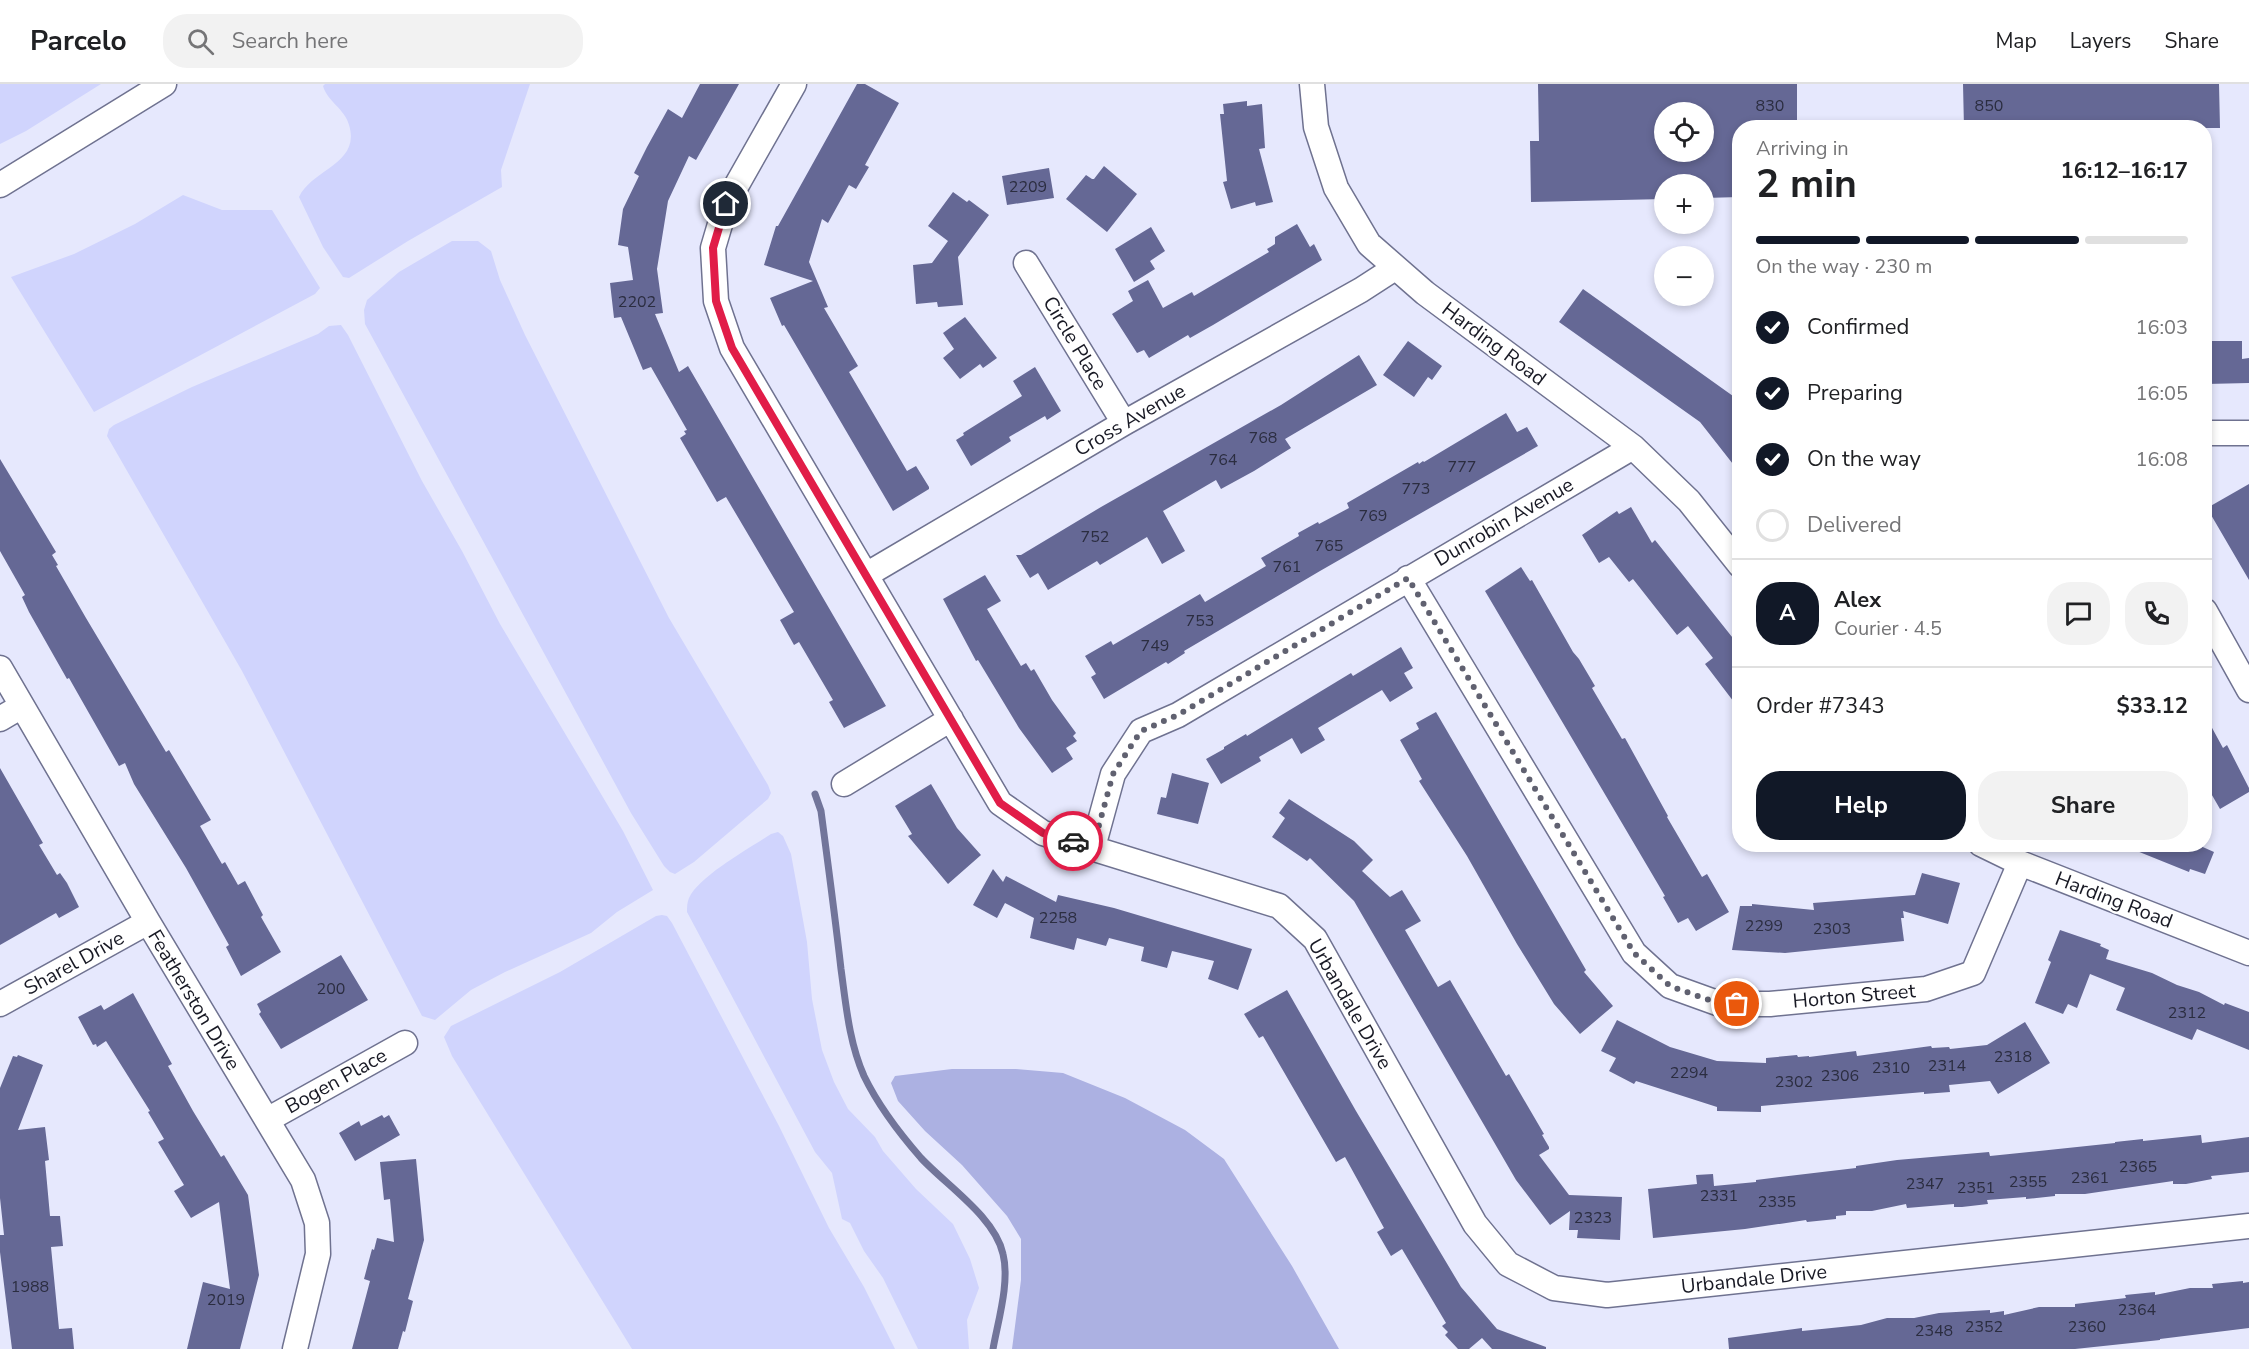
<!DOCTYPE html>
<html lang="en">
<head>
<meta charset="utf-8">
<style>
	body { margin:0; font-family:"Nunito Sans",sans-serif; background:#f2f2f2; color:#202124; height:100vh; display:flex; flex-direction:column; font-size:22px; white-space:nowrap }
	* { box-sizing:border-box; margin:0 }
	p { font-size:20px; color:#757577 }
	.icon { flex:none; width:33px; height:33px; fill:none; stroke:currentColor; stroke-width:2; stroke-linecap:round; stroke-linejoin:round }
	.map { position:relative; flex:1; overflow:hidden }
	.details { position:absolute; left:1732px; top:36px; width:480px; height:732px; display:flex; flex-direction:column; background:#fff; border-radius:24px; box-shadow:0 3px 9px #0003 }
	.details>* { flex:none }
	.fabs { position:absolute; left:1654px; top:18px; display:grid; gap:12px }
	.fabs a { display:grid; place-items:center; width:60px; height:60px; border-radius:50%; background:#fff; box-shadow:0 3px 9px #0003; font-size:30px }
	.pin { position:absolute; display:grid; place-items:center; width:51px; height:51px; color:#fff; margin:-26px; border:3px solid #fff; border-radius:50%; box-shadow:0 2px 6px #0007 }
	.courier { position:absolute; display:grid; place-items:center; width:60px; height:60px; margin:-30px; border:4px solid #e11d48; border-radius:50%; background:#fff; color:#222; box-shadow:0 2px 8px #0007 }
	.headline em { font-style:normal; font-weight:700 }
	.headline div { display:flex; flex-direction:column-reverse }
	.headline { display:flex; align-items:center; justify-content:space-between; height:102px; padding:0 24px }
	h1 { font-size:39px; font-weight:700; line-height:45px }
	.bar { display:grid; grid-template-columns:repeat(4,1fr); gap:9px 6px; align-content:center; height:72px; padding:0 24px }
	.bar i { height:8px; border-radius:4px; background:#e0e0e0 }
	.bar .on { background:#111827 }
	.bar p { grid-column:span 4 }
	.line { display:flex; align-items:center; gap:15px; padding:0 24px; border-top:2px solid #e0e0e0 }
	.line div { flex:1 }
	.round { display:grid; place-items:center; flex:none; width:63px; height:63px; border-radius:24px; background:#f2f2f2 }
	ol { padding:0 24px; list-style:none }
	li { display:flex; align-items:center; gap:18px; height:66px }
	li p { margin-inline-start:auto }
	li .icon { padding:6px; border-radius:50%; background:#111827; color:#fff; stroke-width:4 }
	li:last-child { color:#757577 }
	li i { width:33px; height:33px; border:3px solid #e0e0e0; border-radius:50% }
	.action { display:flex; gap:12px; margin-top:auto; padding:12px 24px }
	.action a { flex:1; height:69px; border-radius:24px; background:#111827; color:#fff; font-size:24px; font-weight:700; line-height:69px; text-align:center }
	.action a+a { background:#f2f2f2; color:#202124 }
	header { display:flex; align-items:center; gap:36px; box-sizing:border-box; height:84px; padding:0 30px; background:#fff; border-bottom:2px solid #e0e0e0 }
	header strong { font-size:28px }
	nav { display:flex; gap:33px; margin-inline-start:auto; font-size:21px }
	.search { width:420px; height:54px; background:#f2f2f2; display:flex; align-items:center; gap:15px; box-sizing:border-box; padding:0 21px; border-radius:24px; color:#757577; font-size:22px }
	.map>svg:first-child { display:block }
	.green { fill:#d0d4fd }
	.forest { fill:#acb1e2 }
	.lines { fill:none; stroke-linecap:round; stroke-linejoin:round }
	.stream { stroke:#72759a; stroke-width:7 }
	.building { fill:#656895; fill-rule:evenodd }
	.minor-casing { stroke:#6f7290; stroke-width:27 }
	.minor { stroke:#fff; stroke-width:24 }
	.done { stroke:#606170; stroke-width:6; stroke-dasharray:0 10.8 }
	.route { stroke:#e11d48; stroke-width:8 }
	.labels { text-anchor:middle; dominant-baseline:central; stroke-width:4.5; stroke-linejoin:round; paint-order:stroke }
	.number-label { font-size:16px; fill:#2b2d40 }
	.street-label { font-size:20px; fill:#181924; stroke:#fff }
</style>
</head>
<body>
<header>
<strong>Parcelo</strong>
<div class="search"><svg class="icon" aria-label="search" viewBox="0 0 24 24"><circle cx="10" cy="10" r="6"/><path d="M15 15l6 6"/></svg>Search here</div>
<nav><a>Map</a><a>Layers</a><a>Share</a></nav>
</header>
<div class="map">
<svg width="2249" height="1265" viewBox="0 0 2249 1265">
	<rect width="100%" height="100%" fill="#e6e8fd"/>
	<path class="green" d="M0,0H101L26,47L0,60Z
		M325,0H530L501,86L502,103L408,157L349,194L343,193L323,163L299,113C312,85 361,80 349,41C345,25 327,17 323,2Z
		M183,111L222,126H272L320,204L315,210L94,328L11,193L74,170L135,140Z
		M452,157H478L491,167L500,196L525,251L669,534L768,701L771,709L768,715L694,778L675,790L670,788L664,782L631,729L365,240L364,226L367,216L399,188Z
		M341,241L348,251L422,397L462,467L500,540L623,747L653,806L617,828L591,849L505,888L471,906L435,936L422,932L242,587L107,352L109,345L114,341L192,303L318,250L329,242Z
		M778,748L783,752L791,770L807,858L812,915L822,966L834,998L848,1025L875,1053L883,1067L916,1105L953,1140L970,1175L979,1204L967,1236L969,1265H918L883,1194L864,1167L850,1139L842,1135L832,1089L815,1068L687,828C687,823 687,819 689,814C699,792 750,764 771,750Z
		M662,831L667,832L672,839L779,1042L829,1144L864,1203L895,1265H632L452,972L444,953L451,942L560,888L656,832Z"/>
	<path class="forest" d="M952,985H1016L1063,989L1125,1014L1185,1046L1224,1075L1292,1182L1339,1265H1012L1021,1196V1155L1007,1132L962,1081L925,1047L898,1017L891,999L895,992Z"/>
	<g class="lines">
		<path class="stream" d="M815,710L821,727C828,780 835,832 841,885C846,921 849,958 864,992C878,1021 900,1050 921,1074C946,1101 995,1133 1003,1170C1010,1198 998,1237 993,1265"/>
	</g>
	<path class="building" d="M700,0H739L696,76L689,72L668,117L657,185L663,229L655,230L679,288L688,282L886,622L844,644L829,618L833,616L799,558L794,561L780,536L794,528L726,413L717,418L680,354L686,350L684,347L687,346L651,283L643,286L621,233L614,234L610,199L633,196L628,163L618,161L623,125L639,92L634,89L647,63L668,25L682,34Z
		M857,0H865L899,19L865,81L869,83L856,105L849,101L828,139L822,135L809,178L828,223L824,224L858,282L849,288L907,387L916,382L929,403V405L893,427L784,241L782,242L770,214L813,197L764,181L776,142H778Z
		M1538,0H1797V44H1740V113L1704,114V100H1665V115L1531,118L1530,57H1539ZM1665,28H1704V68H1665Z
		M1963,0H2219L2220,44H1964Z
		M1247,17V22L1262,20L1265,64L1259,65L1273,118L1256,122L1255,118L1231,125L1223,98L1227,97L1220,30H1224L1223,20Z
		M1104,82L1137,110L1107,148L1066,115L1086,91L1092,95H1094Z
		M1049,84L1054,114L1007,121L1002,92Z
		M953,108L967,118L969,116L989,131L958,173L963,221L938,223L937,218L916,220L913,181L932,179L948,157L928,142Z
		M1297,140L1310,163L1314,160L1322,176L1213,241L1190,254L1188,251L1149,274L1144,266L1137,269L1112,230L1133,217L1128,207L1148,196L1163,224L1192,208L1194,212L1269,168L1267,165L1275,160V153Z
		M1151,143L1165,167L1150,177L1155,185L1134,198L1115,165Z
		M1583,205L1740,317V389L1700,338L1559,238Z
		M965,233L997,274L983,284L980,280L960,295L943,274L954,265L943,249Z
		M1408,257L1442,282L1432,296L1428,293L1414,313L1383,291Z
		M2205,257H2242V275L2249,274V299L2206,300Z
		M1359,271L1377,301L1285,355L1291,364L1254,387L1221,405L1216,396L1163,427L1185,467L1162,480L1147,453L1100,481L1097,477L1048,506L1038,489L1030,494L1016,471H1021L1101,423L1281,321Z
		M1035,283L1061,327L1047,336L1045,332L1009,353L1011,357L971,382L956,356L964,351L963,349L1022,312L1013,297Z
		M1506,329L1517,348L1527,343L1538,362L1320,487L1184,567L1185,569L1168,580L1166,578L1104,615L1091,593L1096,590L1085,572L1111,557L1113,561L1200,510L1205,518L1266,482L1261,474L1299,452L1298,449L1318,438L1319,440L1349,424L1347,419L1418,378L1419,380L1423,377L1424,378Z
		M0,375L56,468L52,471L58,481L56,482L86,534L166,668L169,666L211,736L200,742L222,780L225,778L238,801L245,797L263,831L261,833L281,868L241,892L226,863L229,861L186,784L134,700L125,679L119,682L69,594L67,595L29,528L22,513L25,511L0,467Z
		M2249,400V496L2207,424Z
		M1631,423L1652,459L1655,456L1740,563V626L1705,580L1713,574L1688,542L1677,551L1633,495L1629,498L1609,473L1599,479L1582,451L1617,427L1619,430Z
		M1521,483L1530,497L1532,496L1573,568L1579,575L1595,602L1592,604L1622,655L1625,654L1668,732L1667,733L1702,793L1707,790L1729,828L1696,847L1688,834L1678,839L1663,813L1665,812L1485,507Z
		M985,491L1001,517L987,525L1021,582L1026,579L1031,587L1034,585L1052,616L1076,649L1073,652L1077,657L1066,664L1073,675L1052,689L1019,644L978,576L976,577L943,515Z
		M1401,563L1413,584L1404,589L1413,604L1390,618L1382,606L1318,644L1325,656L1301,670L1292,654L1259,673L1261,677L1221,700L1206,675L1224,665V663L1246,650L1247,652L1351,589L1353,592Z
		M1436,628L1586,886L1584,888L1613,922L1580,950L1554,920L1517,860L1467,772L1419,697L1422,695L1400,656L1419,645L1416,639Z
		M2205,631L2223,664L2227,661L2249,704V708L2220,725L2205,699Z
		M0,684L43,759L39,761L57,791L60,789L67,799L79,823L59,834L56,829L0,861Z
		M1172,689L1209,699L1198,740L1157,730L1161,713L1166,714Z
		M931,700L957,744L981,771L948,800L908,752L912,750L895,722Z
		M1289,715L1354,757L1373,776L1362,787L1390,813L1402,806L1421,837L1405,846L1438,903L1450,896L1506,992L1509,990L1544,1050L1542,1051L1549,1063V1065L1539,1071L1569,1111L1622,1113L1620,1156L1577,1154L1578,1146H1569L1570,1127L1550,1141L1516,1096L1354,817L1310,774L1307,777L1272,753L1285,734L1279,729Z
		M2196,760L2214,768L2205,790L2190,785L2189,788L2122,761Z
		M993,785L1003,798L1006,792L1056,818L1058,811L1114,824L1252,865L1238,906L1208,895L1214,877L1172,867L1167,884L1141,877L1144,863L1109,854L1106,862L1077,854L1074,866L1030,854L1034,834L1005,819L997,834L973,821Z
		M1922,789L1960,799L1948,840L1903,827L1904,834H1901L1904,857L1785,869L1732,866L1740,822H1752V820L1814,826L1813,819L1915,811Z
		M2060,846L2101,860L2100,862L2109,866L2106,875L2152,889L2177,901L2199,908L2224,921L2225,919L2249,928V966L2197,945L2192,956L2116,926L2125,904L2090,890L2077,924L2068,920L2063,930L2035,919L2051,878L2048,876Z
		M341,871L368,916L281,965L259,930L261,928L257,920Z
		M1287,906L1356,1027L1461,1203L1497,1245L1546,1263V1265H1492L1482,1254L1469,1265H1458L1445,1251L1448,1248L1442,1242L1446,1239L1402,1165L1391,1172L1377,1148L1384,1144L1345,1073L1336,1078L1263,952L1259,954L1244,930Z
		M133,909L172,980L168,982L193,1027L221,1073L224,1071L248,1111L259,1191L240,1265H187L203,1198L230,1205L219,1118L191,1134L174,1107L184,1101L158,1058L164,1055L148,1028L150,1027L106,957L97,963L96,960L93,961L78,933L101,921L104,926Z
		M1617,936L1670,963L1717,977L1766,979V974L1797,971L1798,973L1809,972V973L1856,967L1857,972L1931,962L1932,964L1949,963L1950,965L1987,961L2025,938L2050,979L1998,1010L1990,997L1949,1001L1950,1008L1924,1010V1008L1761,1022V1028L1717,1027V1023L1636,997L1634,1000L1609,987L1616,974L1601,967Z
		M18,971L43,981L18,1046L45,1043L49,1076L45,1077L50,1132H60L63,1162L51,1163L59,1245L72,1244L74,1265H12L0,1168V1151H4L0,1114V1004L13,972L17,973Z
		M382,1031L384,1034L389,1031L400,1051L355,1077L339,1049L359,1037L361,1042Z
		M2201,1051L2202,1059L2249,1053V1088L2211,1092L2212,1095L2186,1100H2173V1097L2085,1110H2055V1112L2026,1115V1113L1987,1116L1988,1120L1962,1123H1954V1120L1907,1124L1906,1120L1872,1127H1846V1131L1836,1132V1135L1807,1138L1806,1136L1745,1145L1653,1154L1648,1105L1697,1100L1696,1091L1713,1090L1714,1102L1756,1098V1096L1856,1084V1082L1897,1076L1989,1068L1990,1072L2115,1059V1058L2143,1055V1057Z
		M416,1075L424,1156L408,1215L413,1217L405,1248L403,1247L398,1265H352L370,1197L364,1195L372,1165L374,1166L377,1154L394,1158L390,1115L384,1116L380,1078Z
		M2243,1197V1199L2249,1198V1244L2160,1255V1256L2075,1265H1729L1728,1254L1802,1244V1247L1861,1241L1887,1234H1914L1939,1229L1990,1226V1229L2004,1227V1231L2039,1223H2075V1220L2126,1214L2125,1211L2155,1208V1211L2190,1204H2213L2212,1200Z"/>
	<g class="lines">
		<defs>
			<path id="minor" d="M794,0L726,120L713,164L716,217L732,264L1000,719L1043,749L1279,822L1315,855L1475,1140L1508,1180L1554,1204L1607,1211L2249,1142
				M1312,0L1316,43L1336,104L1369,160L1425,209L1633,363L1689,417L1740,481
				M0,101L164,0
				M1026,179L1124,339
				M2205,349H2249
				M866,491L1124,339L1361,206L1395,184
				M1408,494L1634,869L1670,902L1720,920H1770L1926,905L1973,889L2020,779
				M2205,527L2249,606
				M0,584L148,838L303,1096L317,1139L318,1170L295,1265
				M0,635L22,622
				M844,700L951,635
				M1981,760L2020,779L2249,869
				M1093,763L1113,690L1141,647L1178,631L1633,363
				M0,920L148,838
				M267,1036L405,959"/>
		</defs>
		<use href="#minor" class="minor-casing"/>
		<use href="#minor" class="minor"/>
	</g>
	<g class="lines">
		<path class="done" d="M1073,757L1093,763L1113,690L1131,662L1141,647L1178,631L1408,494L1634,869L1670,902L1720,920H1737"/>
		<path class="route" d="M726,120L713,164L716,217L732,264L1000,719L1043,749L1073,757"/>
	</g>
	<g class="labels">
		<g class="number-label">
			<text x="1770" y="22">830</text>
			<text x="1989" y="22">850</text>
			<text x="1028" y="103">2209</text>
			<text x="637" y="218">2202</text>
			<text x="1263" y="354">768</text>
			<text x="1223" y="376">764</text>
			<text x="1462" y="383">777</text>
			<text x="1416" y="405">773</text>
			<text x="1373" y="432">769</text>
			<text x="1095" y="453">752</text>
			<text x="1329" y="462">765</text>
			<text x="1287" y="483">761</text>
			<text x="1200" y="537">753</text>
			<text x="1155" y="562">749</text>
			<text x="1058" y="834">2258</text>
			<text x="1764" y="842">2299</text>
			<text x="1832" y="845">2303</text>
			<text x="331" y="905">200</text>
			<text x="2187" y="929">2312</text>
			<text x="2013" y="973">2318</text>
			<text x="1947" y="982">2314</text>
			<text x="1891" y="984">2310</text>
			<text x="1689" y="989">2294</text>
			<text x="1840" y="992">2306</text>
			<text x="1794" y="998">2302</text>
			<text x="2138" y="1083">2365</text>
			<text x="2090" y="1094">2361</text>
			<text x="2028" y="1098">2355</text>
			<text x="1925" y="1100">2347</text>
			<text x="1976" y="1104">2351</text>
			<text x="1719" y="1112">2331</text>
			<text x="1777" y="1118">2335</text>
			<text x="1593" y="1134">2323</text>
			<text x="30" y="1203">1988</text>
			<text x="226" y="1216">2019</text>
			<text x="2137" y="1226">2364</text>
			<text x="1984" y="1243">2352</text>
			<text x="2087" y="1243">2360</text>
			<text x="1934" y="1247">2348</text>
		</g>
		<g class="street-label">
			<text transform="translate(1075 259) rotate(59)">Circle Place</text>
			<text transform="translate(1494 260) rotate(37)">Harding Road</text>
			<text transform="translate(1130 336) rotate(-30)">Cross Avenue</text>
			<text transform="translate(1504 438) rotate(-30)">Dunrobin Avenue</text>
			<text transform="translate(2114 816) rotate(21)">Harding Road</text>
			<text transform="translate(74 879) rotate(-29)">Sharel Drive</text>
			<text transform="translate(1854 912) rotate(-5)">Horton Street</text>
			<text transform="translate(194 916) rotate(59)">Featherston Drive</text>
			<text transform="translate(1350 920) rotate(60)">Urbandale Drive</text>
			<text transform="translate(336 997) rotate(-29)">Bogen Place</text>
			<text transform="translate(1754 1195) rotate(-6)">Urbandale Drive</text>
		</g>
	</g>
</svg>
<div class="fabs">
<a><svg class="icon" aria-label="locate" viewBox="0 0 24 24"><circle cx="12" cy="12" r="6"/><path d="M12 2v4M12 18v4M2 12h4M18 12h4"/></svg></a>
<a>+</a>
<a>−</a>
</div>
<div class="pin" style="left:1737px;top:920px;background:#ea580c"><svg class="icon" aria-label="bag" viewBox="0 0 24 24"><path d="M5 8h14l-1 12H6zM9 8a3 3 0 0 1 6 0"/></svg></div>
<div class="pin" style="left:726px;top:120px;background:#1f2937"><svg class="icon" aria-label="home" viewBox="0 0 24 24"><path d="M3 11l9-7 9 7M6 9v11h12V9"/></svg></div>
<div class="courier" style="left:1073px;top:757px"><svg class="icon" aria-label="car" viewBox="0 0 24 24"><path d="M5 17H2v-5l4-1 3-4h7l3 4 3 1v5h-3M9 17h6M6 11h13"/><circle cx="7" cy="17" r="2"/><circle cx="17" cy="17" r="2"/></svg></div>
<section class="details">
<div class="headline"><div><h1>2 min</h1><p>Arriving in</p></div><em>16:12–16:17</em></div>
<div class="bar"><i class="on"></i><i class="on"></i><i class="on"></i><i></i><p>On the way · 230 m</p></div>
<ol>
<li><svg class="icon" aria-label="check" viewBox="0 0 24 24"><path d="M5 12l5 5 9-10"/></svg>Confirmed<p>16:03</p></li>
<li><svg class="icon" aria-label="check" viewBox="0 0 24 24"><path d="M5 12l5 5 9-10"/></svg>Preparing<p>16:05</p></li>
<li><svg class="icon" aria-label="check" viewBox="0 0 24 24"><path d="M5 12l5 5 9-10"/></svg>On the way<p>16:08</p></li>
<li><i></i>Delivered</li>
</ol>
<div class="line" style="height:108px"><b class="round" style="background:#111827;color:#fff">A</b><div><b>Alex</b><p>Courier · 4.5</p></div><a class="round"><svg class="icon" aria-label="chat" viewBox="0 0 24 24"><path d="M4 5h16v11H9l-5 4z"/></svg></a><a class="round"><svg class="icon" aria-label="phone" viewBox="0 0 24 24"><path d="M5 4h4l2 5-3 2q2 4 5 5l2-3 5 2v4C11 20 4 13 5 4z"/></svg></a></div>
<div class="line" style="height:78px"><div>Order #7343</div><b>$33.12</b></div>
<div class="action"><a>Help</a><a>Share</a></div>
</section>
</div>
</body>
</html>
